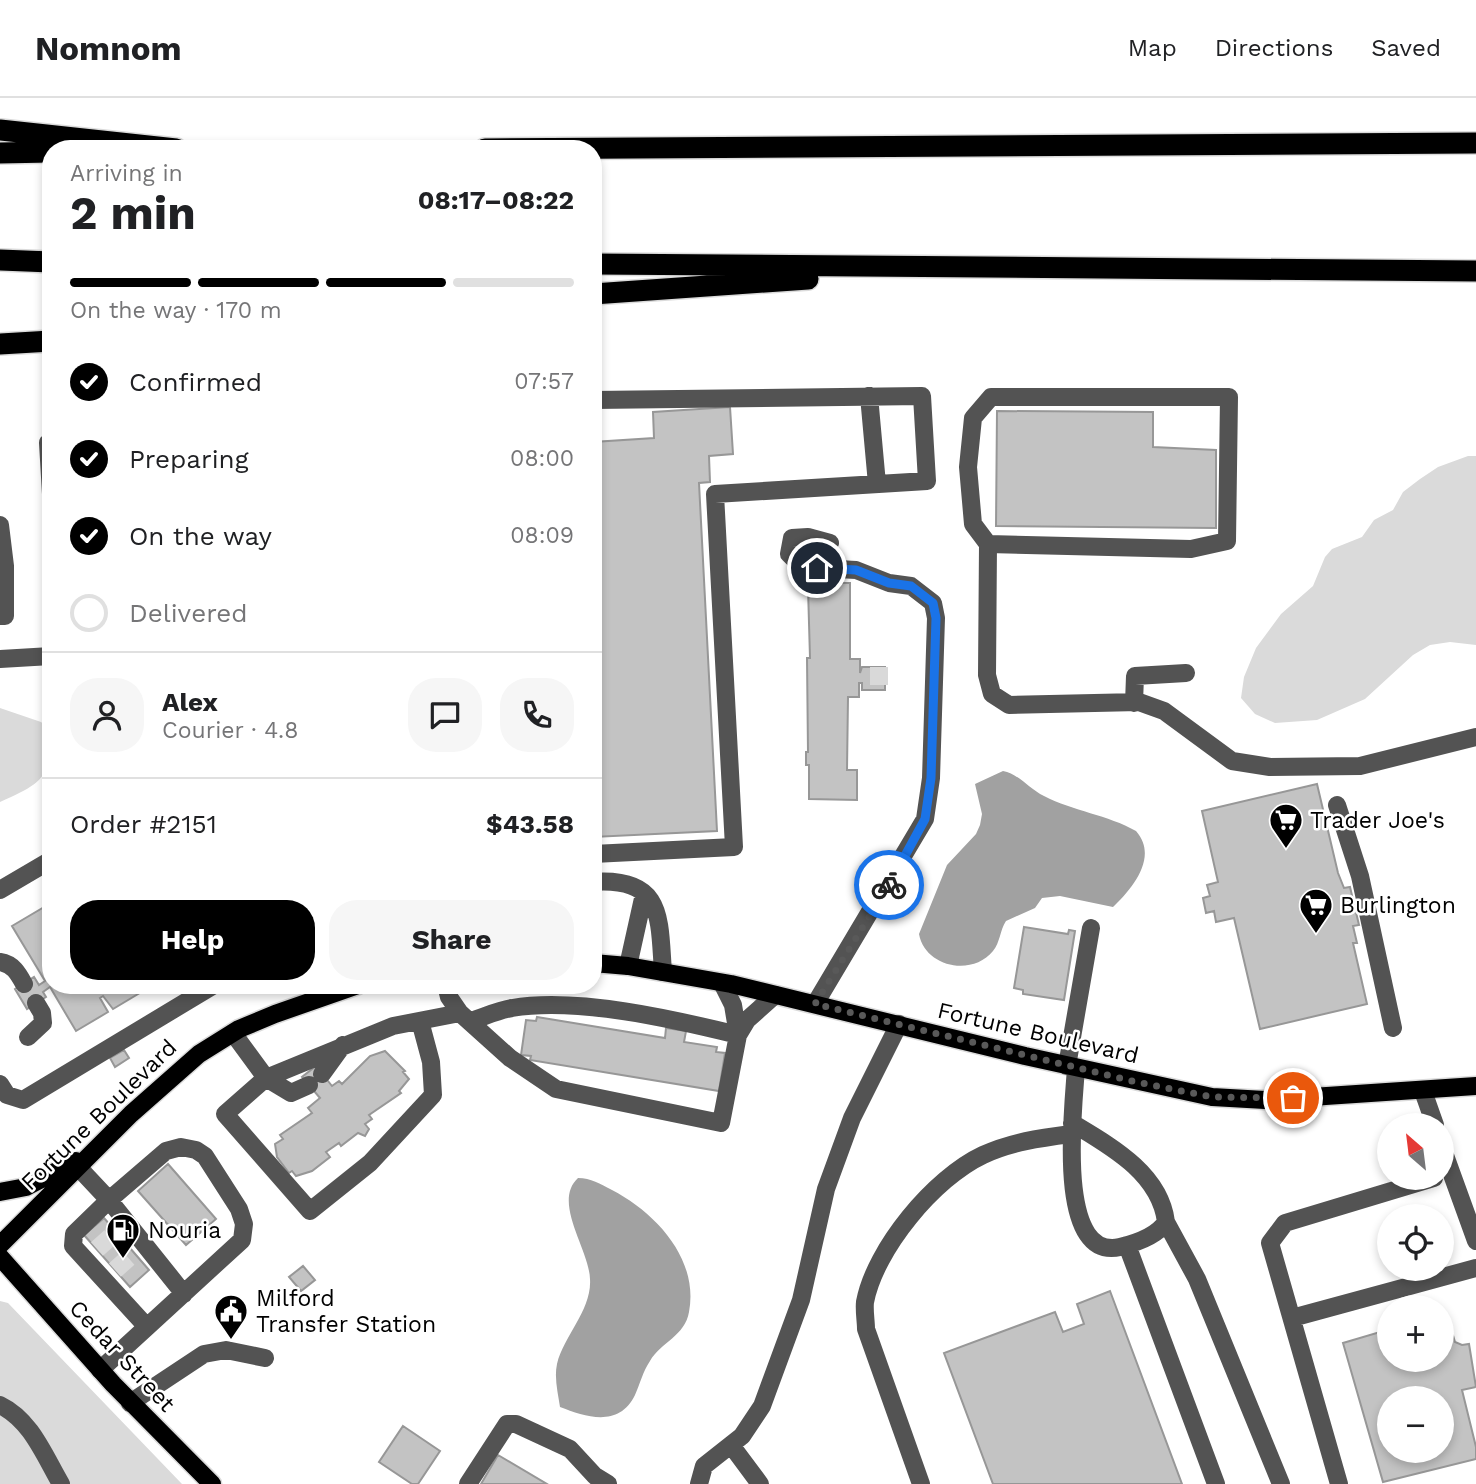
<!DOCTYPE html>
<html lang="en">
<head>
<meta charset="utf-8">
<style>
	body { margin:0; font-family:"Work Sans",sans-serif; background:#f6f6f6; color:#202124; height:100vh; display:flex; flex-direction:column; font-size:26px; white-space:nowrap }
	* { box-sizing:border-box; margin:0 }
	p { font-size:23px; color:#757577 }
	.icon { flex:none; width:38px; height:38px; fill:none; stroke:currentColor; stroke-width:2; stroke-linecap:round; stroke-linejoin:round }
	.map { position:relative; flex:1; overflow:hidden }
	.side { position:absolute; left:42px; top:42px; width:560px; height:854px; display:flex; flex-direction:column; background:#fff; border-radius:28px; box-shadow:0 4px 10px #0003 }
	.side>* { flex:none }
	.needle { width:46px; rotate:332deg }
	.controls { position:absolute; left:1377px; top:1015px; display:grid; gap:14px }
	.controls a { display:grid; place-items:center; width:77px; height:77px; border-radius:50%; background:#fff; box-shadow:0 4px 10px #0003; font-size:35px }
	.pin { position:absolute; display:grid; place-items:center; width:60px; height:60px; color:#fff; margin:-30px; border:4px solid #fff; border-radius:50%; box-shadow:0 2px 7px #0007 }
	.courier { position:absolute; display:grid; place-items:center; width:70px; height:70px; margin:-35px; border:5px solid #1a73e8; border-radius:50%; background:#fff; color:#222; box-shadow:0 2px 9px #0007 }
	.head em { font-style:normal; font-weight:700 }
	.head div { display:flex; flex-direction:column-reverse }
	.head { display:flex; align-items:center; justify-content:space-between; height:119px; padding:0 28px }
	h1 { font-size:46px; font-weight:700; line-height:52px }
	.bar { display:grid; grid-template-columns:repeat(4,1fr); gap:10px 7px; align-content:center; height:84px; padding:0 28px }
	.bar i { height:9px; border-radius:5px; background:#e0e0e0 }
	.bar .current { background:#000 }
	.bar p { grid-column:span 4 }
	.line { display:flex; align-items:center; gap:18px; padding:0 28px; border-top:2px solid #e0e0e0 }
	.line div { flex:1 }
	.round { display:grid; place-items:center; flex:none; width:74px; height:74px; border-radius:28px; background:#f6f6f6 }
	ol { padding:0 28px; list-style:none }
	li { display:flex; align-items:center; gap:21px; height:77px }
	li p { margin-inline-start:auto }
	li .icon { padding:7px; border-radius:50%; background:#000; color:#fff; stroke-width:4 }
	li:last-child { color:#757577 }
	li i { width:38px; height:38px; border:4px solid #e0e0e0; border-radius:50% }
	.cta { display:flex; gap:14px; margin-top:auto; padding:14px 28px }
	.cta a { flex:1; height:80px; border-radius:28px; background:#000; color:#fff; font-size:28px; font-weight:700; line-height:80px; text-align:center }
	.cta a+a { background:#f6f6f6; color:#202124 }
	header { display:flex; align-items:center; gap:42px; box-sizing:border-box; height:98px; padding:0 35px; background:#fff; border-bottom:2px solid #e0e0e0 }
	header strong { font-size:33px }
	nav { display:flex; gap:38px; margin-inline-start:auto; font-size:24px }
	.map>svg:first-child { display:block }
	.green { fill:#dadada }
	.water { fill:#a1a1a1 }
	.building { fill:#c3c3c3; stroke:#979797; stroke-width:2; fill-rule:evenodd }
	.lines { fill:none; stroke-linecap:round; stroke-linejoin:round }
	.minor-tunnel { stroke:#d9d9d9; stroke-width:18; stroke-dasharray:18 9; stroke-linecap:butt }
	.major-casing { stroke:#dbdbdb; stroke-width:21 }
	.highway-casing { stroke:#dbdbdb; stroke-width:24 }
	.minor { stroke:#535353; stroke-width:18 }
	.major { stroke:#000; stroke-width:18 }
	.highway { stroke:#000; stroke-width:21 }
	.done { stroke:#595959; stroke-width:7; stroke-dasharray:0 12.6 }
	.route { stroke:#1a73e8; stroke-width:9 }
	.labels { text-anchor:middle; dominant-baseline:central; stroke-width:5; stroke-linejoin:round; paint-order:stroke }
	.poi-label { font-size:23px; fill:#000; stroke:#fff; text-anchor:start }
	.street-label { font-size:23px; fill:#000; stroke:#fff }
</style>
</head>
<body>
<header>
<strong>Nomnom</strong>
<nav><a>Map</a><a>Directions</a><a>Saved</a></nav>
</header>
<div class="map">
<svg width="1476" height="1386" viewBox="0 0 1476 1386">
	<rect width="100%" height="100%" fill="#fff"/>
	<path class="green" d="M1468,358H1476V547L1450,544L1430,547L1413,557L1365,601L1317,622L1275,625L1255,616L1241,600L1244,579L1256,550L1281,516L1313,488L1325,459L1332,451L1362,439L1374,422L1393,412L1403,394L1420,381L1438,369Z
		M0,610L41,624L51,633C51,681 42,685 0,704Z
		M0,1203L8,1205L182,1386H0Z"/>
	<path class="water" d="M1003,673C1019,676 1029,691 1044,698C1073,713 1108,717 1136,733C1159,759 1132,791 1113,809L1060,798L1042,800L1035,810L1006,823C1000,832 1000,845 993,853C972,879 925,869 919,836L947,767L976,736L980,727L982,716L975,686Z
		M578,1080C591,1080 600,1086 612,1092C656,1115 699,1161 689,1214C685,1238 661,1244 650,1263C643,1273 640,1286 635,1297C619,1330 586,1319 560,1309C558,1295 554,1280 557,1266C564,1237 592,1212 590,1181C589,1151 552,1104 578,1080Z"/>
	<path class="building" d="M730,309L733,356L709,358L710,384L699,385L717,733L593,739V344L654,340L653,314Z
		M997,313L1153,314V349L1216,352V430L996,428Z
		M812,485H850V561H860V575L862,569H885V592H862V585H859V599H848L847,672H857V702L809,701V667H806V654H808L807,560H810L808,490H812Z
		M1317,686L1338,775L1344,790L1350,789L1359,827L1353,828L1357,845H1353L1367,906L1260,931L1234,820L1216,824L1214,813L1206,815L1203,800L1210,798L1207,787L1218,784L1202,713Z
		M51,805V887H153L113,911L103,898L100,900L108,914L76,933L50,889L43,894L46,899L27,911L15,891L34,879L39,887L45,883L12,828Z
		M1024,829L1068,836L1069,832L1075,833L1064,902L1023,896V892L1014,890Z
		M537,919L665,940L666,930L686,933L684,944L717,949L716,954L725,955L719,993L530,962L531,958L521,957L526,922L536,923Z
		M124,952L129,960L115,969L110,960Z
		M385,953L405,973L403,974L409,981L399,993L401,995L369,1017L372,1021L365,1026L369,1031L365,1038L358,1035L341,1048L339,1045L326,1054L330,1059L312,1073L296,1078L292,1073L289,1075L277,1059L275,1046L283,1041L280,1037L312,1015L308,1010L320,1000L302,979L316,968L332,988L339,983L342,986L370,958Z
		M168,1066L216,1121L186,1147L138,1093Z
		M104,1120L149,1172L130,1189L84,1137Z
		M303,1168L315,1182L301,1193L289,1179Z
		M1110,1193L1182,1386H993L944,1255L1055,1214L1063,1234L1084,1226L1077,1206Z
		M1442,1226L1448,1235L1452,1234L1455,1244L1462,1247L1469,1246L1476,1289L1462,1292L1476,1349V1361L1383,1384L1343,1245L1390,1231V1262H1442ZM1390,1300H1442V1353H1390Z
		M403,1328L440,1353L418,1386H412L379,1364Z
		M498,1357L547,1386H481Z"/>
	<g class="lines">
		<path class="minor-tunnel" d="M879,569V592
			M97,1151L116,1134
			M115,1172L134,1155"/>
		<defs>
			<path id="major" d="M593,865L628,868L731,886L1025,958L1212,999L1265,1002L1476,988
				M0,1094L26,1089L76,1063
				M0,1147L131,1016L199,956L239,931L275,916L358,887
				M0,1159L113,1286L212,1386"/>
			<path id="highway" d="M0,32L176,51
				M485,51L1476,45
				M0,55L51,54
				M0,162L51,164
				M593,166L1476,173
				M593,196L808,181
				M0,246L51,243"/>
		</defs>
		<use href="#major" class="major-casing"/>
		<use href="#highway" class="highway-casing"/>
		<path class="minor" d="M869,298L877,386
			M593,302L922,298L927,383L715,396L734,749L593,756
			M51,344L48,345L51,396
			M0,427L5,468V518H0
			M988,446L1191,451L1227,443L1229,299H991L973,320L968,369L973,426L988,446L987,577L992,596L1009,607L1139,604L1164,613L1232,663L1270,669L1360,668L1476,639
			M0,561L51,558
			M1134,605L1135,578L1186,575
			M1337,707L1360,778L1393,930
			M593,784C664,779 659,820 663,874
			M0,792L51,762
			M0,864C13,866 18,875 24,886
			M628,868L644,796
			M722,885L733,907L738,937
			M446,887L449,899L460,915L510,960L556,991L721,1025L738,937C673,921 577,899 512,910C498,912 484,919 471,923
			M815,906L925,721L931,680L936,520L933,505L911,488L889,485L856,472L802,469L789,456L792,440L808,439L830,445
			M233,935L266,980L393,928L460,915
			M738,937L747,922L775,897
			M28,939L43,925L42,915L36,905
			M1067,968L1091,830
			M322,976L343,947
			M0,986L7,997L23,1002L214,887
			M309,987L291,995L266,980L225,1016L310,1113L370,1065L433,997L431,964L420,923
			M1423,993L1435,1027
			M1072,1025C1110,1048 1160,1075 1166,1124C1157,1138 1136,1145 1120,1149C1054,1164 1074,1004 1076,970
			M1442,1049L1476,1143
			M78,1069L109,1102L74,1136L73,1148L147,1229L100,1272
			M1166,1124L1197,1181L1281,1386
			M1127,1147L1216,1386
			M1292,1220L1476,1170
			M147,1229L242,1142L244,1126L239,1111L205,1058L196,1052L181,1049L166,1053L109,1102L184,1196
			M130,1305L204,1256L226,1252L265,1260
			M0,1307C31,1322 44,1357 61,1386
			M731,1347L760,1386
			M468,1386L507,1326H516L570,1351L595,1378L608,1386
			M699,1386L704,1368L742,1338L762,1308L801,1202L826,1091L852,1020L899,926
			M921,1386L866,1231C866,1223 864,1213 865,1204C875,1151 934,1080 983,1057C1011,1044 1040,1040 1071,1036
			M1339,1386L1270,1145L1285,1125L1434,1080"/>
		<use href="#major" class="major"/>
		<use href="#highway" class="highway"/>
	</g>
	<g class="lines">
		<path class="done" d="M889,787L815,906L1136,984L1212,999L1293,1000"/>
		<path class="route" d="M817,470L856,472L889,485L911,488L933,505L936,520L931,680L925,721L889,787"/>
	</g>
	<defs>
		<symbol id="supermarket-pin" viewBox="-11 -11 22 30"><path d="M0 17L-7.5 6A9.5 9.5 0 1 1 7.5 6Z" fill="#000" stroke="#fff"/><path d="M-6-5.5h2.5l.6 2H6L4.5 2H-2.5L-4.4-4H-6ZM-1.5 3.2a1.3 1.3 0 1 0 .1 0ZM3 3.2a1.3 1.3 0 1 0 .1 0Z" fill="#fff"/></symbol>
		<symbol id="fuel-pin" viewBox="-11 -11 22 30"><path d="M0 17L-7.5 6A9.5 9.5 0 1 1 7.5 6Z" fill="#000" stroke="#fff"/><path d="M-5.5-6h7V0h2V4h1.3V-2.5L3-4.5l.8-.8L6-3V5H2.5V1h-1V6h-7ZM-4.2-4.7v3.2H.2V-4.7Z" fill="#fff"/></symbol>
		<symbol id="civic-pin" viewBox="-11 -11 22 30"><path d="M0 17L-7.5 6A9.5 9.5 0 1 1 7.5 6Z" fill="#000" stroke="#fff"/><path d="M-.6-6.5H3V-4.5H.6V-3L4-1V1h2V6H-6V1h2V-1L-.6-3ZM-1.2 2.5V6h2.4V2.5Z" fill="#fff"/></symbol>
	</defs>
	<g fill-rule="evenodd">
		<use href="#supermarket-pin" x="1267" y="703" width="38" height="52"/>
		<use href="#supermarket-pin" x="1297" y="788" width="38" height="52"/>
		<use href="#fuel-pin" x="104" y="1113" width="38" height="52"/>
		<use href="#civic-pin" x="212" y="1194" width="38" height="52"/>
	</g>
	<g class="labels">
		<g class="poi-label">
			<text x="1310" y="722">Trader Joe's</text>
			<text x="1340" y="807">Burlington</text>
			<text x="148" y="1132">Nouria</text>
			<text x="256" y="1200">Milford<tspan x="256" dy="26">Transfer Station</tspan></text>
		</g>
		<g class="street-label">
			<text transform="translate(1038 935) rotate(13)">Fortune Boulevard</text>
			<text transform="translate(99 1017) rotate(-44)">Fortune Boulevard</text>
			<text transform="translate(122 1258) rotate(47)">Cedar Street</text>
		</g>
	</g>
</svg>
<div class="controls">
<a><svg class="needle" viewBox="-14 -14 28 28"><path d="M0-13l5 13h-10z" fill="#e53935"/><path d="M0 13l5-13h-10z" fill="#757577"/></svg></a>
<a><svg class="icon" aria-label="locate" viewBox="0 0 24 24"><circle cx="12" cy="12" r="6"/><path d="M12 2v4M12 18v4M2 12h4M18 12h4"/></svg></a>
<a>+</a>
<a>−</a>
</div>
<div class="pin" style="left:1293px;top:1000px;background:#ea580c"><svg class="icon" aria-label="bag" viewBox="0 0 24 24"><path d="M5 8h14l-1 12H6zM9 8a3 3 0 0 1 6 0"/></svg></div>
<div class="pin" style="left:817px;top:470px;background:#1f2937"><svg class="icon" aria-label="home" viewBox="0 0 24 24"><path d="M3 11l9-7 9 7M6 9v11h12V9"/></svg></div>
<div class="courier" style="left:889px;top:787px"><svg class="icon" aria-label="bike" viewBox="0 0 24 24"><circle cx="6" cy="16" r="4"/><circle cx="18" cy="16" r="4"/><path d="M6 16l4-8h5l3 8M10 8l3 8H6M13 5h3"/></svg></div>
<section class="side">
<div class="head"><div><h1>2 min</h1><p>Arriving in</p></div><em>08:17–08:22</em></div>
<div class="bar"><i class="current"></i><i class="current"></i><i class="current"></i><i></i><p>On the way · 170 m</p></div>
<ol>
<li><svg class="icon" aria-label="check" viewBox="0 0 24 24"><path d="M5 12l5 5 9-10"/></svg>Confirmed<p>07:57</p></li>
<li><svg class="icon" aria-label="check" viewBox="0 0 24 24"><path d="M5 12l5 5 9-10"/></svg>Preparing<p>08:00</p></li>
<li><svg class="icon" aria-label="check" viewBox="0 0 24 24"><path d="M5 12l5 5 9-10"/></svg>On the way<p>08:09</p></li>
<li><i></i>Delivered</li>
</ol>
<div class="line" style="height:126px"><a class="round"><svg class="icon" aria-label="person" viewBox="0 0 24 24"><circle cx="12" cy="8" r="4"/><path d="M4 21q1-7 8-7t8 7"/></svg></a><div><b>Alex</b><p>Courier · 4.8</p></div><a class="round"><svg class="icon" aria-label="chat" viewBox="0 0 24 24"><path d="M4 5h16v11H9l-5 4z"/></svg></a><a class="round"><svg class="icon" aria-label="phone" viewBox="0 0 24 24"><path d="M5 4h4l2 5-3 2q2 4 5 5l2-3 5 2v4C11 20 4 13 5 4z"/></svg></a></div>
<div class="line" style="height:91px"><div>Order #2151</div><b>$43.58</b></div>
<div class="cta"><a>Help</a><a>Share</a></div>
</section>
</div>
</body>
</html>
